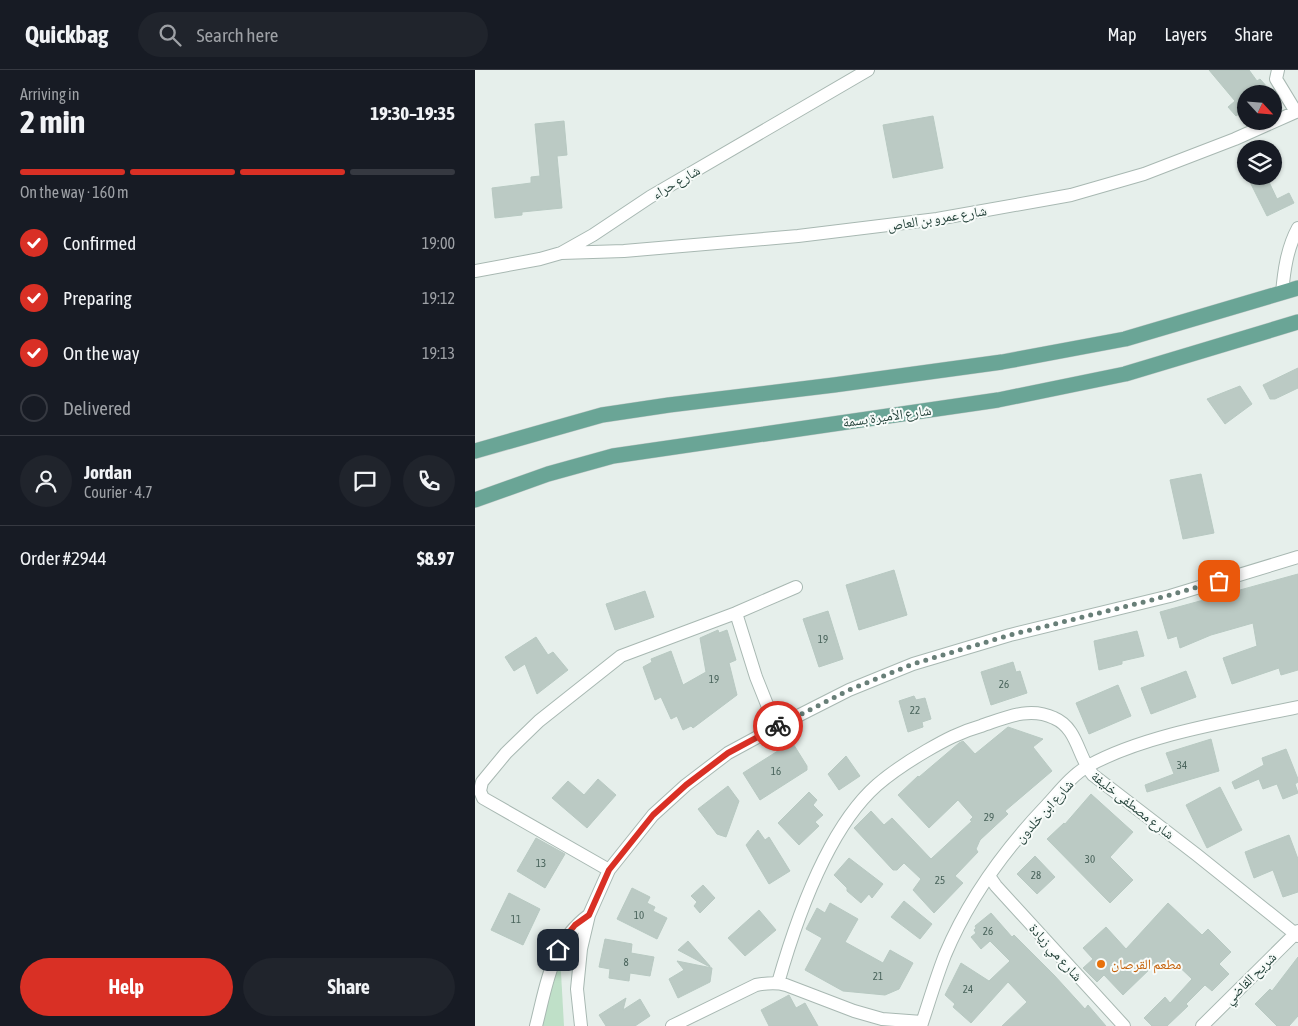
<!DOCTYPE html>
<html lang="en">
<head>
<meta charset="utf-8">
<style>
	body { margin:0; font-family:"Asap Condensed","Noto Naskh Arabic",sans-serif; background:#20242c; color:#f1f3f6; height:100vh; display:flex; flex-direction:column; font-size:19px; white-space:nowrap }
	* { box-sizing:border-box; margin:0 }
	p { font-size:16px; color:#9ea1a6 }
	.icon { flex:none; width:28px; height:28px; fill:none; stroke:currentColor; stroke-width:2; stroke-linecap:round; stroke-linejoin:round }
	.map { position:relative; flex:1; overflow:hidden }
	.details { display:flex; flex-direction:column; background:#171b24; width:475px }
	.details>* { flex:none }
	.needle { width:32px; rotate:116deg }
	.fabs { position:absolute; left:762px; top:15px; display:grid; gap:10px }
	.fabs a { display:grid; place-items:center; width:45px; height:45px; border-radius:50%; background:#171b24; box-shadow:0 1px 4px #0004; font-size:25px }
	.pin { position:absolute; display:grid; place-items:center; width:42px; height:42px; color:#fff; margin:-21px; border-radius:10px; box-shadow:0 2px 8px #0006 }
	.courier { position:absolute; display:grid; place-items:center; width:50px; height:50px; margin:-25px; border:4px solid #d93025; border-radius:50%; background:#fff; color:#222; box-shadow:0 1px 6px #0007 }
	.overview em { font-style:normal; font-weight:700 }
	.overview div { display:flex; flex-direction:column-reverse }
	.overview { display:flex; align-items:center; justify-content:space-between; height:85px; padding:0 20px }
	h1 { font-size:32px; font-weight:700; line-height:38px }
	.bar { display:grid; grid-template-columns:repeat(4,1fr); gap:8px 5px; align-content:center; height:60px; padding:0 20px }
	.bar i { height:6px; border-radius:4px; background:#363941 }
	.bar .active { background:#d93025 }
	.bar p { grid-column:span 4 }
	.line { display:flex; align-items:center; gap:12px; padding:0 20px; border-top:1px solid #363941 }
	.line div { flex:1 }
	.round { display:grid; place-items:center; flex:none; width:52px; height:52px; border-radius:26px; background:#20242c }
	ol { padding:0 20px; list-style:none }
	li { display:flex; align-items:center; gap:15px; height:55px }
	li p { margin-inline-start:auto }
	li .icon { padding:5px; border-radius:50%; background:#d93025; color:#fff; stroke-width:4 }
	li:last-child { color:#9ea1a6 }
	li i { width:28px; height:28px; border:2px solid #363941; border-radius:50% }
	.cta { display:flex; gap:10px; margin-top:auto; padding:10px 20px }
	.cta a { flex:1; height:58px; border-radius:30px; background:#d93025; color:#fff; font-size:20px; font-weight:700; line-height:58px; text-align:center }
	.cta a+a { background:#20242c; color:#f1f3f6 }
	header { display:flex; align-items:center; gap:30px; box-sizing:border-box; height:70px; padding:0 25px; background:#171b24; border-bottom:1px solid #363941 }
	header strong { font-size:24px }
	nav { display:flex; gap:28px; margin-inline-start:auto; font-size:18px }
	.search { width:350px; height:45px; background:#20242c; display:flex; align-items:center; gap:12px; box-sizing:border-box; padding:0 18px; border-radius:28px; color:#9ea1a6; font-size:19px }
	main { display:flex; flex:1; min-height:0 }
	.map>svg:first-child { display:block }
	.green { fill:#bfe0c8 }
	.building { fill:#bbcac4; stroke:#b8c9c2 }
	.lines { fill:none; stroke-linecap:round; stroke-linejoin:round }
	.street-casing { stroke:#a8b8b2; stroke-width:14 }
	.primary-casing { stroke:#c2cac8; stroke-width:16 }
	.street { stroke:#fff; stroke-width:12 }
	.primary { stroke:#6aa596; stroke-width:15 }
	.done { stroke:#687f78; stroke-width:5; stroke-dasharray:0 9 }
	.route { stroke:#d93025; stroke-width:6 }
	.food-dot { fill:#e8710a; stroke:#f7fbf9; stroke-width:2 }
	.labels { text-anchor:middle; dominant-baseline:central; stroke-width:4; stroke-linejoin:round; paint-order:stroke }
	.number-label { font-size:11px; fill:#4a645c }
	.street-label { font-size:14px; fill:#24423a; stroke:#f7fbf9 }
	.food-label { font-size:14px; fill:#c56008; stroke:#f7fbf9; text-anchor:start }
</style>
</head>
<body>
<header>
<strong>Quickbag</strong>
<div class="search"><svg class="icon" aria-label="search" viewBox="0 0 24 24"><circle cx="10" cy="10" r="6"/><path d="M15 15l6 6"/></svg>Search here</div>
<nav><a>Map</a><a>Layers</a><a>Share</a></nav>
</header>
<main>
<section class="details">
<div class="overview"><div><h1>2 min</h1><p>Arriving in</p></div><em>19:30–19:35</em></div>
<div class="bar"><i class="active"></i><i class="active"></i><i class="active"></i><i></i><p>On the way · 160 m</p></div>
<ol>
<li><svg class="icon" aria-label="check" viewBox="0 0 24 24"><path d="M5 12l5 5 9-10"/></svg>Confirmed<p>19:00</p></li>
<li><svg class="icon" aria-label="check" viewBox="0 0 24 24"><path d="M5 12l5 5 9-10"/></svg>Preparing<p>19:12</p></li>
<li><svg class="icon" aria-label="check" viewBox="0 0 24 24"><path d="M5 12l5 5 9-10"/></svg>On the way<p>19:13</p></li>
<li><i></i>Delivered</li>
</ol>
<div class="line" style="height:90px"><a class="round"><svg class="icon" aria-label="person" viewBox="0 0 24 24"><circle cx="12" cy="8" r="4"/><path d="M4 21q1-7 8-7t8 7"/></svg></a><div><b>Jordan</b><p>Courier · 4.7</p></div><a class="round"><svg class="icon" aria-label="chat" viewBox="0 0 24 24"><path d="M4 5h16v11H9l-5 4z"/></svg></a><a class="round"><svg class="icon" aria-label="phone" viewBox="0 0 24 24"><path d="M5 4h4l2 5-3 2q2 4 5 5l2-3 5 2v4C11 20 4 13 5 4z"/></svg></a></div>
<div class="line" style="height:65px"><div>Order #2944</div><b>$8.97</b></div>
<div class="cta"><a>Help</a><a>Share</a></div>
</section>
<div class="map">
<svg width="823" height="956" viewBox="0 0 823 956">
	<rect width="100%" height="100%" fill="#e6efeb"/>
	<path class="green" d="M85,885L89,956H67Z"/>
	<path class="building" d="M734,0H774L782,11L785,9L793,18L787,24H771V45L768,41L761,46L753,37L760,31Z
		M458,46L468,98L418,108L408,55Z
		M89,51L92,85L82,86L87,138L47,142V145L20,148L17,118L56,113V107L65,106L60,54Z
		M772,106H789L788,109L794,112L802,129L814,123L819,133L792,146Z
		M823,298V318L800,329H795L788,315Z
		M765,316L777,334L750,354L732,329Z
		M726,404L739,463L708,469L695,410Z
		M419,500L432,545L384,560L371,515Z
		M823,504V600L806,605L804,598L757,614L748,588L782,576L778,553L736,565L705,578L702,566L693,569L685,542Z
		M170,521L179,547L140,560L131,534Z
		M353,541L368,589L344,597L328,549Z
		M243,560L244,563L252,560L261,590L254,593L262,625L218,658L216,656L208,660L202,646L196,649L186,627L180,630L168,597L177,592L176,589L196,581L208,615L231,602L225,568Z
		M662,561L669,586L647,591V594L624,600L619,571Z
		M61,567L73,585L78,582L93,600L62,624L50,594L39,601L30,587Z
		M538,592L541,602L545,601L552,623L516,635L506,602Z
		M711,601L721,627L676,644L666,618Z
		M643,615L656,646L614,664L601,633Z
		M439,626L441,630L450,628L456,649L447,652L448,657L433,662L424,631Z
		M533,657L568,669L558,677L577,701L530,741L533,744L505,770L501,779L503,782L480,806L488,813L459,843L438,820L446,809L429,793L422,800H418L379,758L396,741L409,755L417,748L456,789L497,751L495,750L498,747L483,730L454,758L423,725L443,706L444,707L484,673L488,671L500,684Z
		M736,669L744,701L672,722L670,715L699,704L691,683Z
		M317,672L332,696V700L285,730L268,703Z
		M811,679L823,709V712L820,714L823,723L808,729L802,714L788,719L784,709L760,719L757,712L789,695L787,688Z
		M371,686L385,706L364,720L353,704Z
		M123,709L141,725L112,758L77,728L93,711L109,725Z
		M253,716L264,731L251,767L242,764L223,739Z
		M745,717L767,760L732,778L711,735Z
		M334,722L342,730L338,735L348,745L340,752L344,756L324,775L303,753Z
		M616,724L658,762L635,787L658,810L635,833L572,769L589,753L590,754Z
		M283,760L290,770L294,767L315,801L294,814L271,775Z
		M814,765L823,789V822L808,827L798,800L779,808L770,782Z
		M61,768L90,784L70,818L42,801Z
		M560,786L580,807L562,824L542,804Z
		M374,788L408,814L397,828L394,824L386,833L372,821V818L359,805Z
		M228,815L240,828L225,843L219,836L222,832L216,826Z
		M157,818L175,827L172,833L180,837L178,841L192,848L182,869L142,849Z
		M34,823L65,839L48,875L16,860Z
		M429,831L457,854L445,869L416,847Z
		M355,833L383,849L370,872L408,893L415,880L438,893L424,919L410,925L368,921L330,900L347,868L331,859L342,838L350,843Z
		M693,833L727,865L733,859L756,882L744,894L754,904L737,921L730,915L711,934L713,936L692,956H677L669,948L690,927L695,933L717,909L694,887L683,899L679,895L648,925L629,905L622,912L608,898L618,889L608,878L631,857L651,879Z
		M284,840L301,860L270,886L253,868Z
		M516,843L537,867L539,865L579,905L610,939L613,935L631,956H527L552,932L533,912L496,953L478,937L480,934L470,925L486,893L514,911L535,891L515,871L506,879L496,867L501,863L499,860L501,858L500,856Z
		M130,869L157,874L156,883L179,887L175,906L155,903L154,911L134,908L135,899L124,897Z
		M213,871L235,896V897L203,880Z
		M823,887V946L814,956H802L780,934L795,919L797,921Z
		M202,891L237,898L235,912L203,928L194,909L209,900Z
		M314,925L321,938L330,933L343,956H294L286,940Z
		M151,928L148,940L165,929L175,946L160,956H131L124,945Z"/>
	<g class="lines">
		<defs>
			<path id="street" d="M803,0L801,9L821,42
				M86,183L149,181L323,166L462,149L596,125L669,104L760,69L823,41
				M0,201L65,189L86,183L118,165L175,127L393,0
				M807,223C809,201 812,178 823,158
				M261,543L281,607L301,657
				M134,800L8,728L5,721L7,712L31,683L64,651L146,586L261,543L321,517
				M514,806L521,816L649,956
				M303,913C321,850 352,759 402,715C417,702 434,691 451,681C470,670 485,662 506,656C530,648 554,636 579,648C603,658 603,688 618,705L722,785L823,866
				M61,956C72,913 76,873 114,845
				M106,956L102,919L106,879L114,845L134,800L178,745L211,715L253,683L301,657L374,620L438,594L535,565L695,526L823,487
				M197,956L281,915C292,913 301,912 311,915L379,941L407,949L447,952
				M446,956C454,932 461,908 470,885C493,830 531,778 572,735C584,722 597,705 613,696C671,664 757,651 823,637
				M727,956L823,861"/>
			<path id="primary" d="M0,381L127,345L194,335L359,315L527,292L650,269L823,218
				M0,430L73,404L138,386L523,330L650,304L823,252"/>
		</defs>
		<use href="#street" class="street-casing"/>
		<use href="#primary" class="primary-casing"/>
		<use href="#street" class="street"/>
		<use href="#primary" class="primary"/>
	</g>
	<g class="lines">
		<path class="done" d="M303,656L374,620L438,594L535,565L677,530L744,511"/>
		<path class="route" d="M83,880L88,870L100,855L114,845L134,800L178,745L211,715L253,683L303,656"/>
	</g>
	<circle class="food-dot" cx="626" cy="894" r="5"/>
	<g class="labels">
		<g class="number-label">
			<text x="348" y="569">19</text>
			<text x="239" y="609">19</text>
			<text x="529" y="614">26</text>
			<text x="440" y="640">22</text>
			<text x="707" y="695">34</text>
			<text x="301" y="701">16</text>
			<text x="514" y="747">29</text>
			<text x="615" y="789">30</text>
			<text x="66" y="793">13</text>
			<text x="561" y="805">28</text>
			<text x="465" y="810">25</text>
			<text x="164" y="845">10</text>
			<text x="41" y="849">11</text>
			<text x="513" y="861">26</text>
			<text x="151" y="892">8</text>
			<text x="403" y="906">21</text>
			<text x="493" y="919">24</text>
		</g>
		<g class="street-label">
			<text transform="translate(201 112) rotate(-30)">شارع حراء</text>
			<text transform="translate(462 148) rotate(-9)">شارع عمرو بن العاص</text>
			<text transform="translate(412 346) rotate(-8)">شارع الأميرة بسمة</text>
			<text transform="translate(658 735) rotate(38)">شارع مصطفى خليفة</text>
			<text transform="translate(569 741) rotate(-48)">شارع ابن خلدون</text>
			<text transform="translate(581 882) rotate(48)">شارع مي زيادة</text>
			<text transform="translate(775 908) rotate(-45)">شريح القاضي</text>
		</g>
		<g class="food-label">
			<text x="636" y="894">مطعم القرصان</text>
		</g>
	</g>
</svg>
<div class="fabs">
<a><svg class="needle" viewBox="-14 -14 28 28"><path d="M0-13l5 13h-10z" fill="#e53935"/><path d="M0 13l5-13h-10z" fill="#9ea1a6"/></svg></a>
<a><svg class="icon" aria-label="layers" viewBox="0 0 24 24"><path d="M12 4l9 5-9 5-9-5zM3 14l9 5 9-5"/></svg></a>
</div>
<div class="pin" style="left:744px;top:511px;background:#ea580c"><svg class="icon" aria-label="bag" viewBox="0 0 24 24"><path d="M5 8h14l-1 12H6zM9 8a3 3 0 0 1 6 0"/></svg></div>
<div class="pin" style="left:83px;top:880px;background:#1f2937"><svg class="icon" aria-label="home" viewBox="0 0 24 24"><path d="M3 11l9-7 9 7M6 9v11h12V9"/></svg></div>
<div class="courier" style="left:303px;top:656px"><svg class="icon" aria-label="bike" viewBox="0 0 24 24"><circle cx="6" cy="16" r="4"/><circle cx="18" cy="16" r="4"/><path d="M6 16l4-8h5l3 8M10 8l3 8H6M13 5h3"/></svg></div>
</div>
</main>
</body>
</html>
